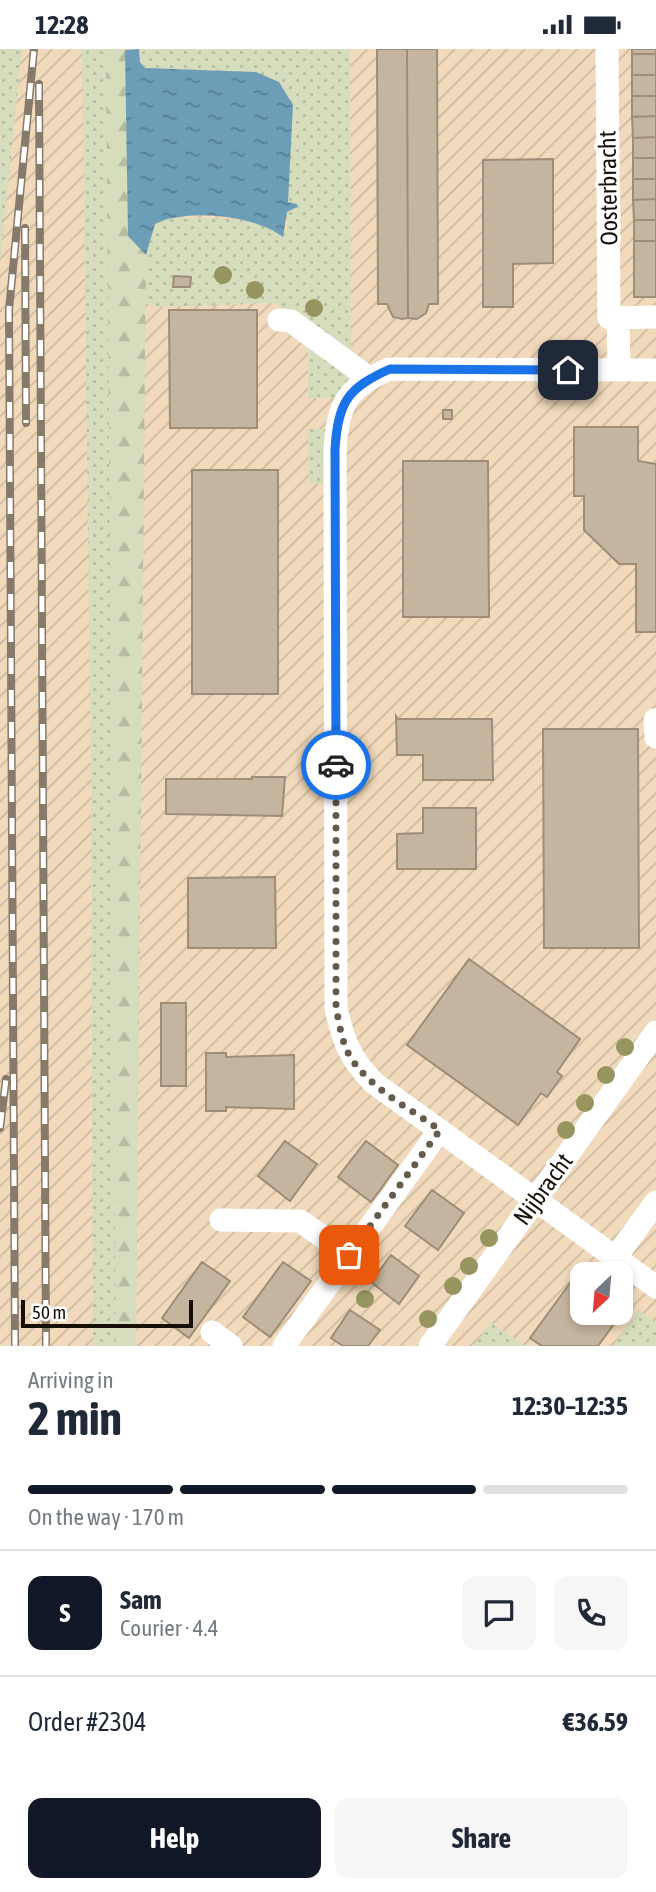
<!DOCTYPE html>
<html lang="en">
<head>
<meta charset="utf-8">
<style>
	body { margin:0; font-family:"Asap Condensed",sans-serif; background:#f6f6f7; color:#1f2937; height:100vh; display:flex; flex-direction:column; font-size:26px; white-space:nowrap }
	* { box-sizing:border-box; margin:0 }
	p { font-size:23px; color:#747a83 }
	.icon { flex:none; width:38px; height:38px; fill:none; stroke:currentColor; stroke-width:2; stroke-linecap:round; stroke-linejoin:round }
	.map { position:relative; height:1297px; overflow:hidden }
	.drawer { display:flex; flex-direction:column; background:#fff; flex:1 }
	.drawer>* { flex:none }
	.needle { width:46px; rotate:206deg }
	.fabs { position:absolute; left:570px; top:1213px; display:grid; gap:14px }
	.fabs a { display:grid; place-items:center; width:63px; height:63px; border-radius:14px; background:#fff; box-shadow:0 4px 10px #0003; font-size:35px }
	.scale { position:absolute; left:21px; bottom:18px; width:172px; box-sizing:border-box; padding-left:7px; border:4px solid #150f07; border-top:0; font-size:19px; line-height:24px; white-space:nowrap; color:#150f07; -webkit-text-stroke:5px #fff; paint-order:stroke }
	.pin { position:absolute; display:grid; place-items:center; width:60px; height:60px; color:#fff; margin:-30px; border-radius:14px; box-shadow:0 4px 10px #0006 }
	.courier { position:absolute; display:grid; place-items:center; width:70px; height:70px; margin:-35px; border:5px solid #1a73e8; border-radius:50%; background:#fff; color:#222; box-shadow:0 2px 9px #0007 }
	.headline em { font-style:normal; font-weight:700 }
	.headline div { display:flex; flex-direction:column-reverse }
	.headline { display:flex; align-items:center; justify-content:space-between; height:119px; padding:0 28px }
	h1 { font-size:46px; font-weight:700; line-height:52px }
	.bar { display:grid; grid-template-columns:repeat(4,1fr); gap:10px 7px; align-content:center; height:84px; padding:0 28px }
	.bar i { height:9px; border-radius:5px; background:#e0e1e3 }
	.bar .selected { background:#111827 }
	.bar p { grid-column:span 4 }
	.line { display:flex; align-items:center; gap:18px; padding:0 28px; border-top:2px solid #e0e1e3 }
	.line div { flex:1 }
	.round { display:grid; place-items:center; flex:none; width:74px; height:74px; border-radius:14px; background:#f6f6f7 }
	.cta { display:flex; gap:14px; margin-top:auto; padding:14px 28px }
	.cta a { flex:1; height:80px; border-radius:14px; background:#111827; color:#fff; font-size:28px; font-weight:700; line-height:80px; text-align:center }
	.cta a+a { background:#f6f6f7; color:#1f2937 }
	.status { display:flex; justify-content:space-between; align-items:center; height:49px; padding:0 35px; background:#fff; direction:ltr }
	.status svg { height:19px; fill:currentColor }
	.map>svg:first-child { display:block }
	.industrial { fill:url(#industrial-furrows); fill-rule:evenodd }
	.grass { fill:url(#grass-dots) }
	.forest { fill:url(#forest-firs) }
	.water { fill:url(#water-ripples) }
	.building { fill:#c6b59e; stroke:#9e8d77; stroke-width:2 }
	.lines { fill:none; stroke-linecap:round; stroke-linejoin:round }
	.minor { stroke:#fff; stroke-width:23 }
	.rail-casing { stroke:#877a6a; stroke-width:8 }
	.rail { stroke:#fff; stroke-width:5; stroke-dasharray:16; stroke-linecap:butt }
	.tree { fill:#96945f }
	.done { stroke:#655b4d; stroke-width:7; stroke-dasharray:0 12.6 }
	.route { stroke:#1a73e8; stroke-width:9 }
	.labels { text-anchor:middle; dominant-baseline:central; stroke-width:7; stroke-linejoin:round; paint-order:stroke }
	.street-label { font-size:24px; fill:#150f07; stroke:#fff }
</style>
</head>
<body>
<div class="status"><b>12:28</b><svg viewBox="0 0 49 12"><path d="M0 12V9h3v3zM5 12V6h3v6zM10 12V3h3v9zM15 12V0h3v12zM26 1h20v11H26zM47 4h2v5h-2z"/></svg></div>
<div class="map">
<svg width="656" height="1297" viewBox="0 0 656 1297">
	<defs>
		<pattern id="industrial-furrows" width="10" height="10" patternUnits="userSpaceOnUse" patternTransform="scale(1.75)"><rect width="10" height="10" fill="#f1dabc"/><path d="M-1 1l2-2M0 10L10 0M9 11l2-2" fill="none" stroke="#cebaa0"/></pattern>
		<pattern id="grass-dots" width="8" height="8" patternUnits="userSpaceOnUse" patternTransform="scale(1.75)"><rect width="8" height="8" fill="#d5ddbc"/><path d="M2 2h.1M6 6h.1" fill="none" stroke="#b6bca0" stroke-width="1.8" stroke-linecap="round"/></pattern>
		<pattern id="forest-firs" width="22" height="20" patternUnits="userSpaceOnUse" patternTransform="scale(1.75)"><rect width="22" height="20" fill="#d5ddbc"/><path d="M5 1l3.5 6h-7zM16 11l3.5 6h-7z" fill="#b6bca0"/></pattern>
		<pattern id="water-ripples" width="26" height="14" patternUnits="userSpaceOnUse" patternTransform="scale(1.75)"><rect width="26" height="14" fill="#6d9eb7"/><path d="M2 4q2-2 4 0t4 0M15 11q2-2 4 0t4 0" fill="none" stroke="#587f93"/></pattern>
	</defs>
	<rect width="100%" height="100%" fill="#fae7cf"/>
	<path class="industrial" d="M0,0H656V1297H0ZM583,1225H621V1264H583Z"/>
	<path class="grass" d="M0,0H22L0,214Z
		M82,0H107L116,1297H93L91,723Z
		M139,0H350L351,305L274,254L163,258L146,255V206L155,175L170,168L240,170L287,181V163L297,158V155L288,153L256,23L145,19L140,13Z
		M308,295L352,328L334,349H308Z
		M308,380H326L325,435H309Z
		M639,1261L656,1274V1297H613Z
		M491,1273L525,1297H474Z"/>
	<path class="forest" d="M106,0H126L128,187L146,206L136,1297H116Z"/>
	<path class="water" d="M139,0L140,13L145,19L256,23L279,33L293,56L288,153L297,155V158L287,163L283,188C255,166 186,159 155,175L146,206L128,187L125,1Z"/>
	<path class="building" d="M377,0H407L408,269L402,270L393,268L387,255H378Z
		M407,0H437L438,255H429L426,264L417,270L408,269Z
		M632,0H656V5H632Z
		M632,5H656V26H632Z
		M632,26H656V47H632Z
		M632,47H656V67L632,68Z
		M656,67V88L633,89L632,68Z
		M656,88V109H633V89Z
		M633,109H656V130H633Z
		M553,110V214L513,215V258H483V111Z
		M633,130H656V150L633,151Z
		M656,150V171H634L633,151Z
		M634,171H656V192H634Z
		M634,192H656V248H634Z
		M174,227L191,228L190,238H173Z
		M169,261H257V379H170Z
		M443,361H452V370H443Z
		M574,378H638V412L656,415V583H636V515H619L584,481V447H574Z
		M403,412H488L489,568H403Z
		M192,421H278V645H192Z
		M396,667L398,670H492L493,731H423V706H397Z
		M543,680H638L639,899H544Z
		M252,728H285L282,767L166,765V730H252Z
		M423,759H476V820H397V785L423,784Z
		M275,828L276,899H188V829Z
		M469,910L580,990L557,1023L562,1027L547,1048L541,1044L518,1076L407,996Z
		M161,954H186V1037H161Z
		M206,1004H226V1008L294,1006V1060L226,1058V1062H206Z
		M285,1092L317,1115L290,1152L258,1127Z
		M366,1092L398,1116L371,1153L338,1128Z
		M432,1141L464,1164L438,1201L405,1177Z
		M391,1206L419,1227L399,1255L371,1233Z
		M202,1213L230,1232L189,1289L162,1269Z
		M283,1213L311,1232L270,1288L243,1268Z
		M571,1233L583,1242V1264H613L619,1268L598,1297H542L530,1289Z
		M350,1261L380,1281L368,1297H343L331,1289Z"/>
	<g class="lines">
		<path class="minor" d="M607,0L609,269L656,268
			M618,268L619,321
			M279,271L291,272L369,329
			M656,321L389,320C347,339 338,354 335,400L336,959C344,994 349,1008 374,1034L656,1238
			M655,671L656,688
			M221,1171L300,1172L349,1206
			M615,1209L656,1153
			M212,1283L231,1297
			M284,1297L440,1081
			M430,1297L656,983"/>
		<defs>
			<path id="rail" d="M39,35L46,1297
				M25,179L26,374
				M0,1079L6,1030
				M15,1297L9,261L34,0"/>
		</defs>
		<use href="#rail" class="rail-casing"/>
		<use href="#rail" class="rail"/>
	</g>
	<g class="tree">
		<circle cx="223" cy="226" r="9"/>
		<circle cx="255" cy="241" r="9"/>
		<circle cx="314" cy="259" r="9"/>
		<circle cx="625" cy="998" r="9"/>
		<circle cx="606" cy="1026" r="9"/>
		<circle cx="585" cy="1054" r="9"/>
		<circle cx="566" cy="1081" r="9"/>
		<circle cx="489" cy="1189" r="9"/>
		<circle cx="469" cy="1217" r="9"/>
		<circle cx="453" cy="1237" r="9"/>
		<circle cx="365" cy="1250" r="9"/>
		<circle cx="428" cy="1270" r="9"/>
	</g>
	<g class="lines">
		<path class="done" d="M336,716V959C340,977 342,997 353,1012C373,1041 412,1061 440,1081L349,1206"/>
		<path class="route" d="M336,716L335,400C338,354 347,339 390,320L568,321"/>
	</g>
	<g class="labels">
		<g class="street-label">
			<text transform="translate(608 139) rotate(-91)">Oosterbracht</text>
			<text transform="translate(543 1140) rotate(-54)">Nijbracht</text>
		</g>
	</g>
</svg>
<div class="fabs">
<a><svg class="needle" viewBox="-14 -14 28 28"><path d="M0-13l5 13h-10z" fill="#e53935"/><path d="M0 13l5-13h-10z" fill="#747a83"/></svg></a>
</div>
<div class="scale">50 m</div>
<div class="pin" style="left:349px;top:1206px;background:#ea580c"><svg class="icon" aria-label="bag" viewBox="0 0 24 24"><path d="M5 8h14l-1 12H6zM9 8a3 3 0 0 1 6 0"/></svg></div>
<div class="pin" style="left:568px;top:321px;background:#1f2937"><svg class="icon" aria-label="home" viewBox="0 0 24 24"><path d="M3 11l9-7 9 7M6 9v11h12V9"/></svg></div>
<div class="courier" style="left:336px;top:716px"><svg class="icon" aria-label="car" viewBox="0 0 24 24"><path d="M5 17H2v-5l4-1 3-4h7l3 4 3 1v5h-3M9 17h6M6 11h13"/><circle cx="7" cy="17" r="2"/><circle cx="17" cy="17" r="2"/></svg></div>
</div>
<section class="drawer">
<div class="headline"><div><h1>2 min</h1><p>Arriving in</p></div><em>12:30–12:35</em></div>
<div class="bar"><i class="selected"></i><i class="selected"></i><i class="selected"></i><i></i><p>On the way · 170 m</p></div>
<div class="line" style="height:126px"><b class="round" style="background:#111827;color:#fff">S</b><div><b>Sam</b><p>Courier · 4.4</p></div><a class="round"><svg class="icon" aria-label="chat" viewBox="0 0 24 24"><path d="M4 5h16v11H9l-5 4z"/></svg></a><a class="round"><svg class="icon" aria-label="phone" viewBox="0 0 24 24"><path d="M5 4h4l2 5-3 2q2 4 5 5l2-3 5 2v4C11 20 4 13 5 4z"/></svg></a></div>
<div class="line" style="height:91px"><div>Order #2304</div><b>€36.59</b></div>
<div class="cta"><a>Help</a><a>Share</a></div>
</section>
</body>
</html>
